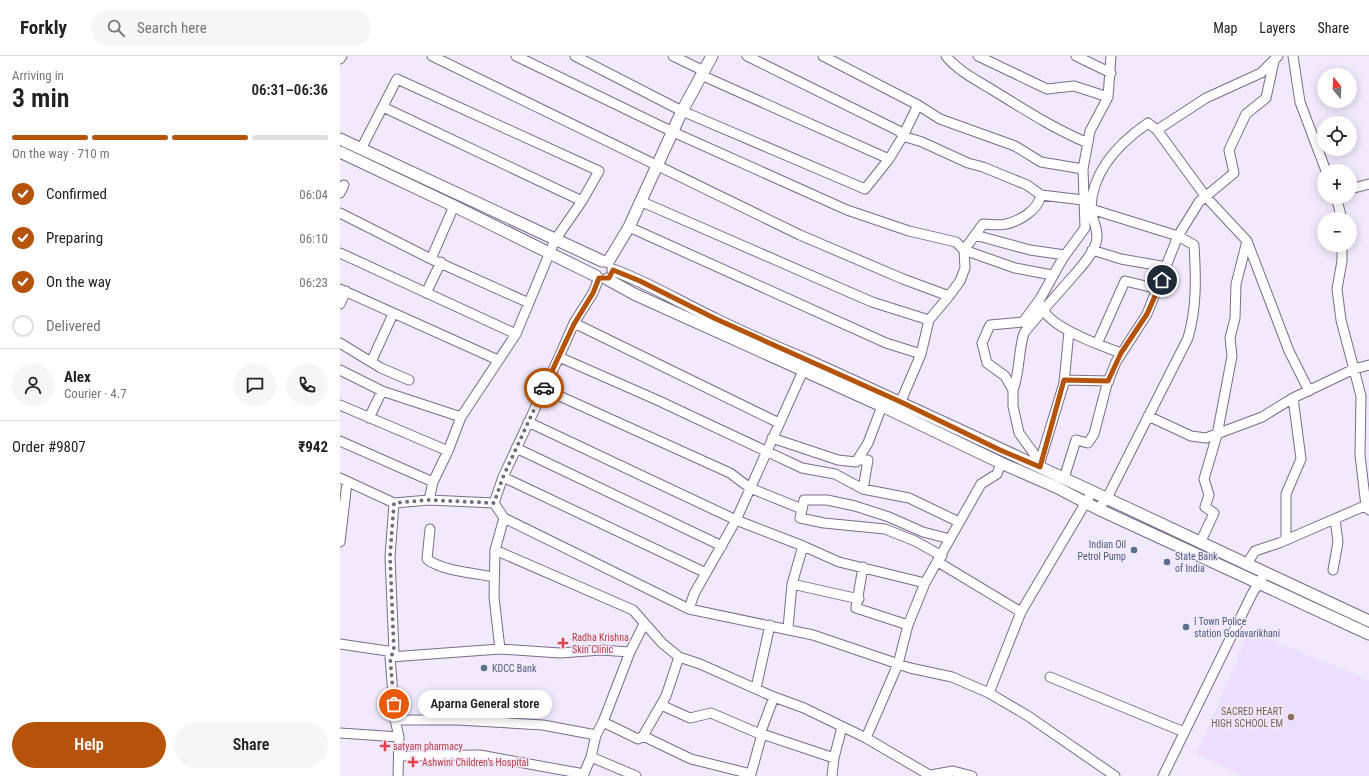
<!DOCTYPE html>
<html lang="en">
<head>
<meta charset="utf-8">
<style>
	body { margin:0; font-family:"Roboto Condensed",sans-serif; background:#f6f6f6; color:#222; height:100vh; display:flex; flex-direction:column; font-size:15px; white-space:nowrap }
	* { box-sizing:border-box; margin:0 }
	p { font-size:13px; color:#767676 }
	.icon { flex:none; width:22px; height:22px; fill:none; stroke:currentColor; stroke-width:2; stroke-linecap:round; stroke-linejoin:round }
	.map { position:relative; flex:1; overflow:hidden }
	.drawer { display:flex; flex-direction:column; background:#fff; width:340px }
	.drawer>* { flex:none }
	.needle { width:26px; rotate:342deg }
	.fabs { position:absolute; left:977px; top:12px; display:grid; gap:8px }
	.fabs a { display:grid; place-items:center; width:40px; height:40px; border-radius:50%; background:#fff; box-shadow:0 2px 10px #0003; font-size:20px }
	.pin { position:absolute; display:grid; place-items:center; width:34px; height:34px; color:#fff; margin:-17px; border:2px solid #fff; border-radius:50%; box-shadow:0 1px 4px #0007 }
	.courier { position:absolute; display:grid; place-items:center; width:40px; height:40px; margin:-20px; border:3px solid #b45309; border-radius:50%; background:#fff; color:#222; box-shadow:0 1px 5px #0007 }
	.bubble { position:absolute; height:28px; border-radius:14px; background:#fff; box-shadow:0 2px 10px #0003; font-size:13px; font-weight:600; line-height:28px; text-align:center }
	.headline em { font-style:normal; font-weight:600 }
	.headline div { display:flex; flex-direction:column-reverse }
	.headline { display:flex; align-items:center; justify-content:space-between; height:68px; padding:0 12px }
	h1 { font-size:26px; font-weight:600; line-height:30px }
	.bar { display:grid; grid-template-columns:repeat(4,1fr); gap:6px 4px; align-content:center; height:48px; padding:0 12px }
	.bar i { height:5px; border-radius:3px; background:#e0e0e0 }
	.bar .on { background:#b45309 }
	.bar p { grid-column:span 4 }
	.line { display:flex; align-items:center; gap:10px; padding:0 12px; border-top:1px solid #e0e0e0 }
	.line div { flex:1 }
	.round { display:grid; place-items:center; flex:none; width:42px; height:42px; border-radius:21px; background:#f6f6f6 }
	ol { padding:0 12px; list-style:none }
	li { display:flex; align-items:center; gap:12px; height:44px }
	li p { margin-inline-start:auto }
	li .icon { padding:4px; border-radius:50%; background:#b45309; color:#fff; stroke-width:4 }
	li:last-child { color:#767676 }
	li i { width:22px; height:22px; border:2px solid #e0e0e0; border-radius:50% }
	.cta { display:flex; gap:8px; margin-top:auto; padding:8px 12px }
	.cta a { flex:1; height:46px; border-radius:24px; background:#b45309; color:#fff; font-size:16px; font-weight:600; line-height:46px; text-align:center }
	.cta a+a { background:#f6f6f6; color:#222 }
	header { display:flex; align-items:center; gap:24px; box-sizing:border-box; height:56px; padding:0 20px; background:#fff; border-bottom:1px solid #e0e0e0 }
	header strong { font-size:19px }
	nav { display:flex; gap:22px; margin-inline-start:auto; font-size:14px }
	.search { width:280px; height:36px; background:#f6f6f6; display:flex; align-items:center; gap:10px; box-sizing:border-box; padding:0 14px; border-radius:22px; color:#767676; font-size:15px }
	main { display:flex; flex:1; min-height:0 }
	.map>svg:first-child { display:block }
	.built { fill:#eddffe }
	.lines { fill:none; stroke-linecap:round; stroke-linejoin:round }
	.minor-casing { stroke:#7a6e89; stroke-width:11 }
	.major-casing { stroke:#7a6e89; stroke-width:13 }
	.minor { stroke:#fff; stroke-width:9 }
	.major { stroke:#fff; stroke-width:11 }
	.done { stroke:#726c7a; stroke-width:4; stroke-dasharray:0 7.2 }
	.route { stroke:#b45309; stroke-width:5 }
	.service-dot { fill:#5c6f8a; stroke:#f1e9fc; stroke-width:1.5 }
	.health-dot { fill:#e0444e; stroke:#f1e9fc; stroke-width:1.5 }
	.education-dot { fill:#8d6e63; stroke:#f1e9fc; stroke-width:1.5 }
	.labels { text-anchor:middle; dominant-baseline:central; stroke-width:3; stroke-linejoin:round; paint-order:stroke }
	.service-label { font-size:10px; fill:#4e5e75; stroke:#f1e9fc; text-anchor:start }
	.health-label { font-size:10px; fill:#be3a42; stroke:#f1e9fc; text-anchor:start }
	.education-label { font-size:10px; fill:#785e54; stroke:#f1e9fc; text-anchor:end }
</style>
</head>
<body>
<header>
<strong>Forkly</strong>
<div class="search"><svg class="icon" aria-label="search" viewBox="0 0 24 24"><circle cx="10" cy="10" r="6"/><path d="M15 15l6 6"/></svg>Search here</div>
<nav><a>Map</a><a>Layers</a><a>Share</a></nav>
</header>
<main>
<section class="drawer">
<div class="headline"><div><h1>3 min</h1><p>Arriving in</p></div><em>06:31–06:36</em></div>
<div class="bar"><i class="on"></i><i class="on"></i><i class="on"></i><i></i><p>On the way · 710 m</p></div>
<ol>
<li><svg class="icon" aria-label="check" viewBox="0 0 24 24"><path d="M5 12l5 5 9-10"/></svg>Confirmed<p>06:04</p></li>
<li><svg class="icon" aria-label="check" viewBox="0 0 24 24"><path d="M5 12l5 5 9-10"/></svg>Preparing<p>06:10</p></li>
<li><svg class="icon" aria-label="check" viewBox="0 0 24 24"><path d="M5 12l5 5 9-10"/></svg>On the way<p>06:23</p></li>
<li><i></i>Delivered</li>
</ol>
<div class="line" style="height:72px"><a class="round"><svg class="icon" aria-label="person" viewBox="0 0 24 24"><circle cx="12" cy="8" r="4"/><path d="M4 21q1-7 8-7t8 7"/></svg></a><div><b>Alex</b><p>Courier · 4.7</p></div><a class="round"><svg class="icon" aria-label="chat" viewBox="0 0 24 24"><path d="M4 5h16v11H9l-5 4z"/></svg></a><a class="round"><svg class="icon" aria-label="phone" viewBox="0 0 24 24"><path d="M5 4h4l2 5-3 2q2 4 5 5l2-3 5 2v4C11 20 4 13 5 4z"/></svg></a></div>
<div class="line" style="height:52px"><div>Order #9807</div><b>₹942</b></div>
<div class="cta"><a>Help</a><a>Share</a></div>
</section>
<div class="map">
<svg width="1029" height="720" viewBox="0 0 1029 720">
	<rect width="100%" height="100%" fill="#f1e9fc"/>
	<path class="built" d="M909,575L1029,624V720H903L857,698Z"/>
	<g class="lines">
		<defs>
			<path id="minor" d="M92,0L460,179L563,223L609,240L589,264L532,246L300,145
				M176,0L333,76L507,154L569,175L616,186L624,194L675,212L712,219
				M235,0L342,55L525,133L549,103L563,80L578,49
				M333,0L364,15
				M407,0L559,75L563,80L582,86L628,107L643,111L687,129L701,139L743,144L751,153L838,180L854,189C856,221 857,251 848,282L767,442L758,453
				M483,0L578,49L600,63L675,90L701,106L743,113
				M606,0C617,14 636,24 651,33C682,52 714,73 748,87
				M638,0L707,33L734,30L768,41
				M736,0L771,17
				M953,0L960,46L986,115
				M0,3L2,0
				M361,19L549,103
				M43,51L242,145
				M817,74L866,141L907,185L949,295L969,335
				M21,93L57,23L259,115L242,145L215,184L176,278L121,361L108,395L93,426L89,444
				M1010,133L1029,128
				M0,137L4,129
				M701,139C698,154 680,165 666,168C659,170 650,168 643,168L635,179L690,194L725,199
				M996,141L1002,163
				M0,157L91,203L189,247
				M289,171L546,287L581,298
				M1002,189V205L997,233L1001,264L1021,340L1020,399L1026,450L1029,454
				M752,194L781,203L827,211
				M0,197L176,278
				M91,203L114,150
				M0,233L158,304
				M86,237L101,206
				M609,240L620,225L625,212L624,194L635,179
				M0,248L6,235
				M702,250C707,271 762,290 781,297
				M234,267L439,367
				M0,287L41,312L69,324
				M757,288L785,225L818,233
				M219,301L317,344L462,412L495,418L523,433L569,442L619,466
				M31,306L53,258
				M0,314L42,335L121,361
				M724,324L769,325
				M204,333L390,417L410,432L462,453L460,462L484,467L545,473L575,485L602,500
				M673,334C680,316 678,296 684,277C700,257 717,239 734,219C742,210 752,199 756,187C760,174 751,163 751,152C752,115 779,87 808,67L817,74L866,42L921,17L938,0
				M561,345L581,298L589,264
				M0,349L108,395
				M808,360L851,380L866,382L922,361L953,342L1014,313L1029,309
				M29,362L42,335
				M188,366L396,464L463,490L499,506L585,527
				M432,382L498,404L516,406L528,387L542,350
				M0,385L93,426
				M176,392L382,490
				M517,404H528L523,433
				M700,406L724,327L729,275
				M700,411V406L679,377L673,350V334L665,320L647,307L642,287L650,269L683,266L700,243L723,202L745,172L743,113L750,75L768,41L771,0
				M163,421L366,517
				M0,422L54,447L89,444L154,447
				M724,422L736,384L748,387L754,378L767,328L776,306L807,258L838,180L859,146L894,117L889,94L906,58L926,42L934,5
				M749,441L681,556L649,637L688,660L775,720
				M54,447L50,501L54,596L50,601L55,664L59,681L58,720
				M154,447L164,462L155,494L293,554L322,587L339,601L360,608L434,641L464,652L526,682L591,720
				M154,447L163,421L219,301L234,267L253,237L259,222
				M461,458L464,444H487L515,450L549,461L583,476L610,483
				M164,462L349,553L473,579L570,612L612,621L649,637
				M90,473L87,503C101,515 136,517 154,521
				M946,484V438L961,403L953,342
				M0,486L7,426
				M860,487L874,457L865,451L869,439L864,423L877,379L892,300L890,282L895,262L896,228L907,185
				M463,490L452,528L519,543
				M598,506L681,556
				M906,509L915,495L939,487L1029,448
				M523,511L516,552L568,569
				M993,514L998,486L995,463
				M349,553L354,538L396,464L463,315
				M448,572L452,528
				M0,588L54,596
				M160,593L220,597L261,594L290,596
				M50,601L160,593L154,541L155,494
				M710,621L844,676
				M416,632L430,569
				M321,649L350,662L371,657L420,678
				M55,664H118L203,669L256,679
				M263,666L298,683L303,680L351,703L411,718L422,678H420L434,641
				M0,677L59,681
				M422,678L494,702
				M303,680L326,640L339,601
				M526,682L558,608L568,569L585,527L641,428L657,418L661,407
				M59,700L140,699L244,718
				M251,701L296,720
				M591,719L613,715L632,720
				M243,720L251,701L256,679L263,666L290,596L304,568
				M492,720L494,702L502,671
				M823,720L912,538L925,517"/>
			<path id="major" d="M0,83L262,205
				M0,96L114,150L256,220
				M268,206L289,171L342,55L372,0
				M273,214C309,227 341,247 375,263C405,278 436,291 467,304C655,389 842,478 1029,565
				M267,223L294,238L542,350L661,407L716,431L758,453L1029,578"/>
		</defs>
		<use href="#minor" class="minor-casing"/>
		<use href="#major" class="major-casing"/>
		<use href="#minor" class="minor"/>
		<use href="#major" class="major"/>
	</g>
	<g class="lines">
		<path class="done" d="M54,648L50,601L54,596L50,501L54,447L88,444L154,447L163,421L204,332"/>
		<path class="route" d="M204,332L234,268L253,237L259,222H269L273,214L300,225L376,263L561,346L660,394L700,411L724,324L768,325L781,297L807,258L822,224"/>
	</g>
	<g class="service-dot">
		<circle cx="794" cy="494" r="4"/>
		<circle cx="827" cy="506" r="4"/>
		<circle cx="846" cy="571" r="4"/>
		<circle cx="144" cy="612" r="4"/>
	</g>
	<g class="health-dot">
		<path d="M221 581h4v4h4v4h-4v4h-4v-4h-4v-4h4z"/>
		<path d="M43 684h4v4h4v4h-4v4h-4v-4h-4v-4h4z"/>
		<path d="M71 700h4v4h4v4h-4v4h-4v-4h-4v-4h4z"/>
	</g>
	<circle class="education-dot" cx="951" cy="661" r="4"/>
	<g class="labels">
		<g class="service-label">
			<text x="786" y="488" text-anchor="end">Indian Oil<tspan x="786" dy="12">Petrol Pump</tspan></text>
			<text x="835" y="500">State Bank<tspan x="835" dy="12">of India</tspan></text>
			<text x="854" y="565">I Town Police<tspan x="854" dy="12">station Godavarikhani</tspan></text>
			<text x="152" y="612">KDCC Bank</text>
		</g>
		<g class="health-label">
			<text x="232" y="581">Radha Krishna<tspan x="232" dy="12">Skin Clinic</tspan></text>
			<text x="53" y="690">satyam pharmacy</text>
			<text x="82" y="706">Ashwini Children's Hospital</text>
		</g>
		<g class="education-label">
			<text x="943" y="655">SACRED HEART<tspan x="943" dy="12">HIGH SCHOOL EM</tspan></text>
		</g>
	</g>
</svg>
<div class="fabs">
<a><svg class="needle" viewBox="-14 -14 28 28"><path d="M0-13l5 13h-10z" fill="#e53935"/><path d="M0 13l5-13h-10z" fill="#767676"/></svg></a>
<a><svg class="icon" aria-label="locate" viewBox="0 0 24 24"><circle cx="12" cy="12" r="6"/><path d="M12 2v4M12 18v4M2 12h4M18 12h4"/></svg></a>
<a>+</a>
<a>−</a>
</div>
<div class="pin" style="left:54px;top:648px;background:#ea580c"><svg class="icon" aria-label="bag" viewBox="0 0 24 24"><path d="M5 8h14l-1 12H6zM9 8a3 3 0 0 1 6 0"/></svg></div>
<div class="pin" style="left:822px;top:224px;background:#1f2937"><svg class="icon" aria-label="home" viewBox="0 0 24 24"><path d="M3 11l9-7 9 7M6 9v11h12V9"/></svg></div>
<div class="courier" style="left:204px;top:332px"><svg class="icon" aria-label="car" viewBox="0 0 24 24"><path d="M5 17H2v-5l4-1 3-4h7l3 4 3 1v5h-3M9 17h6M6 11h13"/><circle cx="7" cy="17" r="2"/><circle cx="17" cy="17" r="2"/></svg></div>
<div class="bubble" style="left:78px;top:634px;width:134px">Aparna General store</div>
</div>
</main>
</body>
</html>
